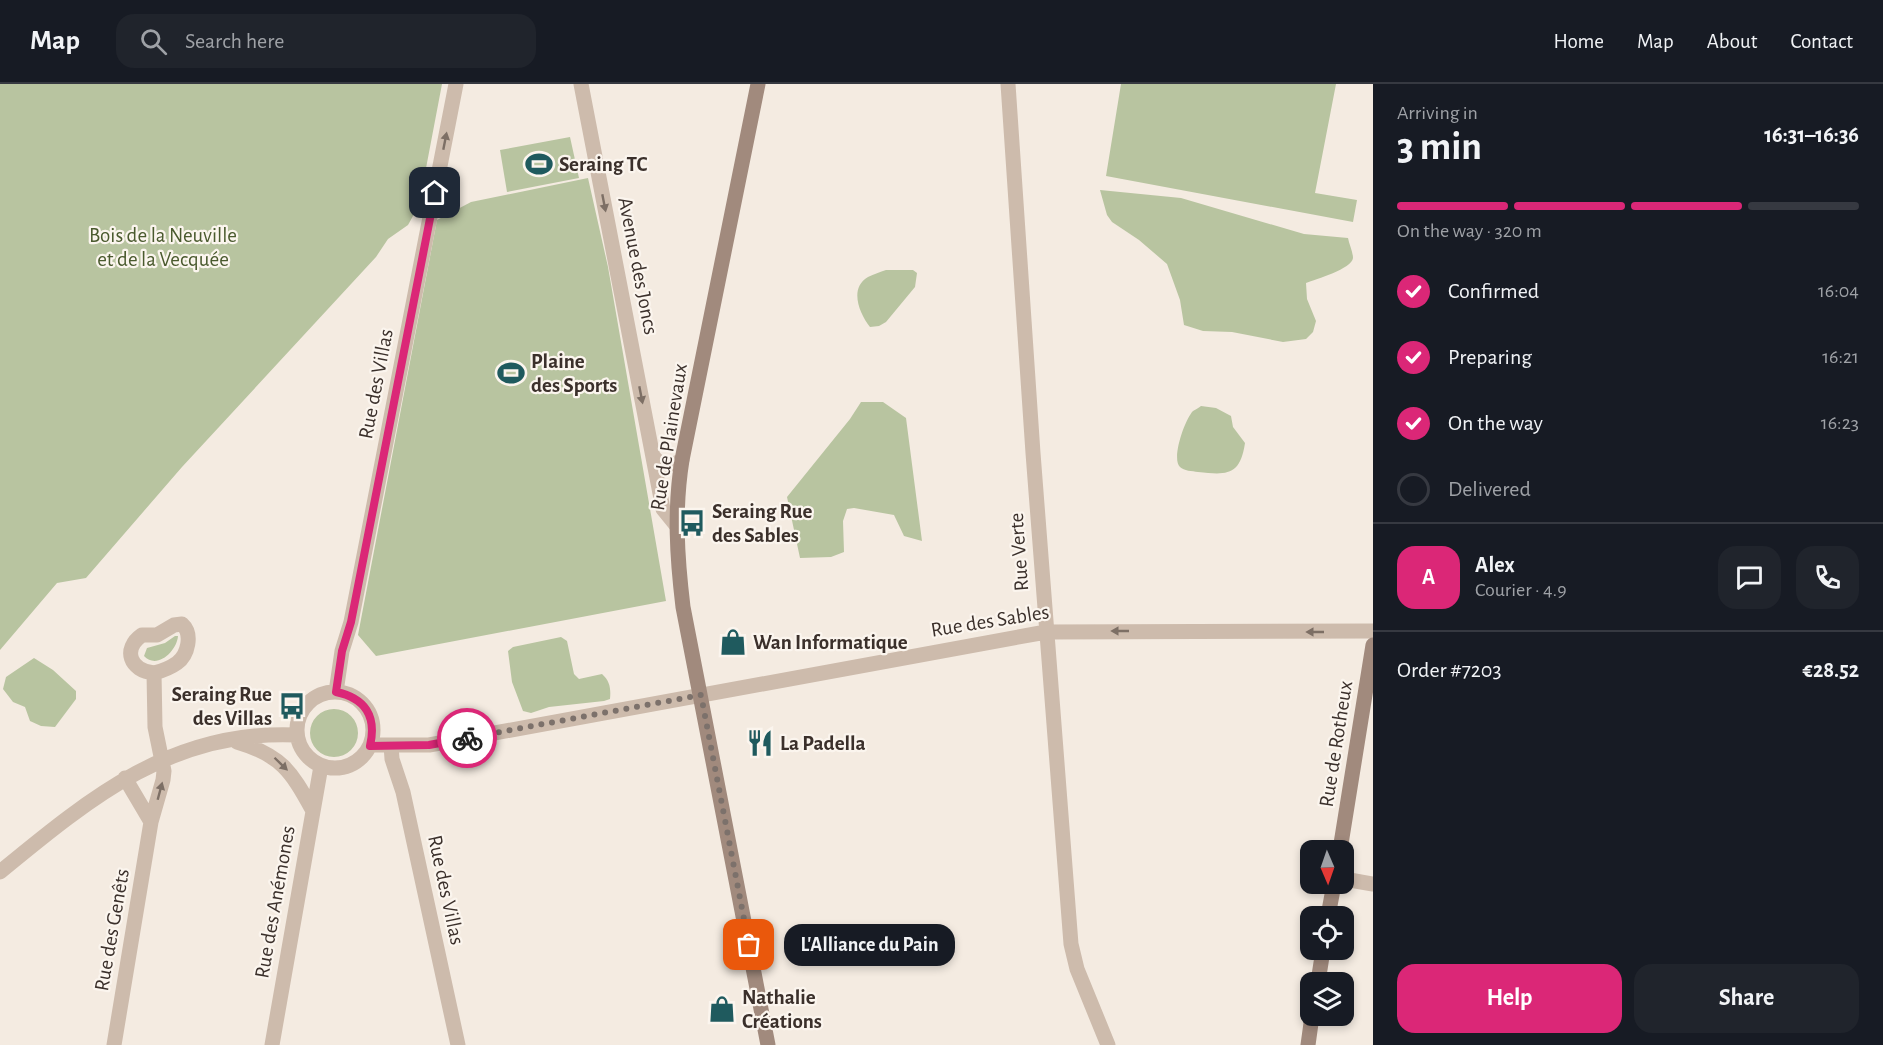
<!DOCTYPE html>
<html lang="en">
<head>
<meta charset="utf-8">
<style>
	body { margin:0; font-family:"Alegreya Sans",sans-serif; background:#20242c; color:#f1f3f6; height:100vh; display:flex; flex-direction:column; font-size:22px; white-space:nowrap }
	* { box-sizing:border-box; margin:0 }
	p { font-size:20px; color:#9ea1a6 }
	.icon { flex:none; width:33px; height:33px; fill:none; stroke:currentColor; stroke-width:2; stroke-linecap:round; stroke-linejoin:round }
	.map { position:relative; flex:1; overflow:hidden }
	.details { display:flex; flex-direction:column; background:#171b24; width:510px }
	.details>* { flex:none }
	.needle { width:39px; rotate:178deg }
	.controls { position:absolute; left:1300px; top:756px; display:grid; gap:12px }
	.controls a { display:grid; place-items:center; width:54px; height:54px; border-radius:12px; background:#171b24; box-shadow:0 3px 9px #0003; font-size:30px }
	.pin { position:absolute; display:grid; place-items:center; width:51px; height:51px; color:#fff; margin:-26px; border-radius:12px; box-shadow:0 3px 9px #0006 }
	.courier { position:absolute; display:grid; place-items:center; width:60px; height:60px; margin:-30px; border:4px solid #db2777; border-radius:50%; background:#fff; color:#222; box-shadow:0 2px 8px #0007 }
	.bubble { position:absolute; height:42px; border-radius:18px; background:#171b24; box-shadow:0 3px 9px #0003; font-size:20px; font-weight:600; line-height:42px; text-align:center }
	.overview em { font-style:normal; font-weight:600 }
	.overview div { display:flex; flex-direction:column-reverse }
	.overview { display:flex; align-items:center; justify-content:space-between; height:102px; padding:0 24px }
	h1 { font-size:39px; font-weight:600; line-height:45px }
	.bar { display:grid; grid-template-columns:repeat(4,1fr); gap:9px 6px; align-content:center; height:72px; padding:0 24px }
	.bar i { height:8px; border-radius:4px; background:#363941 }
	.bar .selected { background:#db2777 }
	.bar p { grid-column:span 4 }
	.line { display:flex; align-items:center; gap:15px; padding:0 24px; border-top:2px solid #363941 }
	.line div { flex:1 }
	.round { display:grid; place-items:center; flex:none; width:63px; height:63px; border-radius:18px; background:#20242c }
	ol { padding:0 24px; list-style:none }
	li { display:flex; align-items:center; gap:18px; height:66px }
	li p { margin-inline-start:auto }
	li .icon { padding:6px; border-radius:50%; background:#db2777; color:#fff; stroke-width:4 }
	li:last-child { color:#9ea1a6 }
	li i { width:33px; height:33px; border:3px solid #363941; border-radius:50% }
	.action { display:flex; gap:12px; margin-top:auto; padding:12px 24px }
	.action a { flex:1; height:69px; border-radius:18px; background:#db2777; color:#fff; font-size:24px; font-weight:600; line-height:69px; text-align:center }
	.action a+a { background:#20242c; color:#f1f3f6 }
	header { display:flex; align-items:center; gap:36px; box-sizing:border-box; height:84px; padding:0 30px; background:#171b24; border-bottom:2px solid #363941 }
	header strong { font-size:28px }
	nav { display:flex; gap:33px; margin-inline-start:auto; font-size:21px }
	.search { width:420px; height:54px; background:#20242c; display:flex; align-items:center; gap:15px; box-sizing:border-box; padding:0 21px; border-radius:18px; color:#9ea1a6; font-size:22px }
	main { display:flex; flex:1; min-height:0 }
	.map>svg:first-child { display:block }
	.green { fill:#b8c4a0 }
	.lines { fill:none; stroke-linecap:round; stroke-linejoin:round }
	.street { stroke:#cdbbac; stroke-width:15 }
	.secondary { stroke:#a18a7d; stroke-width:15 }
	.oneway { fill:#7d6f65 }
	.done { stroke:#7c716b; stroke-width:6; stroke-dasharray:0 10.8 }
	.route { stroke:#db2777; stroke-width:8 }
	.labels { text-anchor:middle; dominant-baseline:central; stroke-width:4.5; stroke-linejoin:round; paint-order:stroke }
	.poi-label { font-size:21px; font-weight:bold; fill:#3b302b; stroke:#fbf5ee; text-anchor:start }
	.park-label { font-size:21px; fill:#4a5a2e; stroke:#fbf5ee }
	.street-label { font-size:21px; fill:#3b302b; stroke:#fbf5ee }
</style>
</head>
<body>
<header>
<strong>Map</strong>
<div class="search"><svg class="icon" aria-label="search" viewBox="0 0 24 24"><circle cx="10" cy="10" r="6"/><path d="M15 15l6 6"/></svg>Search here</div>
<nav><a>Home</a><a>Map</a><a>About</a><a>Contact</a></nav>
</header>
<main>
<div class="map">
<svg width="1373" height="961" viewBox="0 0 1373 961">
	<rect width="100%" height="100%" fill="#f4ebe1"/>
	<path class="green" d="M0,0H442L419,121L408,141L388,155L376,173L182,383L86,494L57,499L0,566Z
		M1121,0H1336L1315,109L1357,116L1353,138L1106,92Z
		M570,53L579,94L507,108L500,66Z
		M588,94L608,183L666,517L376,572L358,551L437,136L471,118Z
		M1100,106L1181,114L1304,150L1348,154C1349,160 1353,168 1353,174C1352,185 1316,195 1306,199L1307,215L1316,237L1313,248L1306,255L1283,258L1232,248L1203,247L1184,241L1180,216L1167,180L1139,156L1112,138L1107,131Z
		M886,186H913L917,189L915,203L886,238L879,242L870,243C859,229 849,204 868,193C874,190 880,188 886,186Z
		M861,318H883L906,334L922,457L904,452L894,431L854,424L847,425L843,437L844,468L831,473L800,474L787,413L850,335Z
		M1201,322L1216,324L1231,332L1233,343L1245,359C1240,392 1227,391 1198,388C1192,387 1184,387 1180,383C1171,375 1185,335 1193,327C1196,325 1199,324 1201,322Z
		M175,552H178C177,567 157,586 144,572L147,564L165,559Z
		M561,553L567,557L574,590L579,595L602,590C610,597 611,605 610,615L604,617L549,623L531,629L523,627L512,598L508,567L513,563Z
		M34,574L53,586L76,607V615L55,643L41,642L30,637L25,623L13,618L3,605L6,593Z
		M310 649a24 24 0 1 1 48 0a24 24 0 1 1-48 0Z"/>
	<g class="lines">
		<path class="street" d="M581,0L663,425L676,441
			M1008,0L1033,369L1071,860L1077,885L1108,961
			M653,372C662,384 671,382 682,376
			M336,608L342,567L351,538L456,0
			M297 646a38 38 0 1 1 76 0a38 38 0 1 1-76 0Z
			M237,658C281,671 291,687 312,725
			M370,661H429L1046,548L1373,547
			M391,661L392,675L403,708L458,961
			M125,694L151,738
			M0,788C90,714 173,645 297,651
			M1344,795L1373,800
			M114,961L151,738L163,696L164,687L155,643L154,589C162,587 170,584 177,579C188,571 193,550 182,540L174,541L157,551H142C122,565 130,587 154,589
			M272,961L321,682"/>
		<path class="secondary" d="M758,0L682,376C674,426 677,473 683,523L768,961
			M1340,766L1373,561
			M1328,832L1334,800
			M1318,898L1323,866
			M1308,961L1312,932"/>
	</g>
	<defs><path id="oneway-solid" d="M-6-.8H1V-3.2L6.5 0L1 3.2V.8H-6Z" transform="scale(1.5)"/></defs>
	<g class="oneway">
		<use href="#oneway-solid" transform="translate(445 57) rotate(-79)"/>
		<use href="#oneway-solid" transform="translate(604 119) rotate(79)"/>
		<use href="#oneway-solid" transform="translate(641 311) rotate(79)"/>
		<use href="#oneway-solid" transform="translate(1120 547) rotate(-180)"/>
		<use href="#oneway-solid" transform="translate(1315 548) rotate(-180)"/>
		<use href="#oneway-solid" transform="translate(281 680) rotate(44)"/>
		<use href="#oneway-solid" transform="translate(160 707) rotate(-75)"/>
	</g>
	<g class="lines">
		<path class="done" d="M467,654L701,611L749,861"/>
		<path class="route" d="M435,109L351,538L342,567L336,608C365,614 377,632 370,662L429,661L467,654"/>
	</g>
	<defs>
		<symbol id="stadium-bare" viewBox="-9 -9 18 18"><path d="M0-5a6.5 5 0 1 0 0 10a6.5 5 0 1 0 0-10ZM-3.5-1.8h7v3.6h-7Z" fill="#1f5a5e" stroke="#fbf5ee" stroke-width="2.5" paint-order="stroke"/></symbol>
		<symbol id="bus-bare" viewBox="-9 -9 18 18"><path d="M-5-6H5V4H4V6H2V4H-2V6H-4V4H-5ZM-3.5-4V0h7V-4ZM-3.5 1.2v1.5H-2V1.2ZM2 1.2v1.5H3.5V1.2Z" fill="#1f5a5e" stroke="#fbf5ee" stroke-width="2.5" paint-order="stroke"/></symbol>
		<symbol id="shop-bare" viewBox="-9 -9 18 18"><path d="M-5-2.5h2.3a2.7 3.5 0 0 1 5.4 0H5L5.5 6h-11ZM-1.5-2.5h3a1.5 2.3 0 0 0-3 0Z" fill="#1f5a5e" stroke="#fbf5ee" stroke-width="2.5" paint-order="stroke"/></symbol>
		<symbol id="restaurant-bare" viewBox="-9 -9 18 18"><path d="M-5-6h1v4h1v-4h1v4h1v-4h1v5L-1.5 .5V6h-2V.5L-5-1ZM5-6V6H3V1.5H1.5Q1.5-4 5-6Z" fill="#1f5a5e" stroke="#fbf5ee" stroke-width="2.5" paint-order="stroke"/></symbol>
	</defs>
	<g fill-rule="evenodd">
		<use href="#stadium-bare" x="520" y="61" width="38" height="38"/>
		<use href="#stadium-bare" x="492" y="270" width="38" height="38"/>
		<use href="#bus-bare" x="673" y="420" width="38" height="38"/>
		<use href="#shop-bare" x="714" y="539" width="38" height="38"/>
		<use href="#bus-bare" x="273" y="603" width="38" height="38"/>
		<use href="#restaurant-bare" x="741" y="640" width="38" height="38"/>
		<use href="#shop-bare" x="703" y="906" width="38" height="38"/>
	</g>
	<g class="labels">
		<g class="poi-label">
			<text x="559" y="80">Seraing TC</text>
			<text x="531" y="277">Plaine<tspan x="531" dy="24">des Sports</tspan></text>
			<text x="712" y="427">Seraing Rue<tspan x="712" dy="24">des Sables</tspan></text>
			<text x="753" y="558">Wan Informatique</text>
			<text x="272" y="610" text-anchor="end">Seraing Rue<tspan x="272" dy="24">des Villas</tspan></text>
			<text x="780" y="659">La Padella</text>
			<text x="742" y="913">Nathalie<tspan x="742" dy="24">Créations</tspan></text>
		</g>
		<g class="park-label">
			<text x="163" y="151">Bois de la Neuville<tspan x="163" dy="24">et de la Vecquée</tspan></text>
		</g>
		<g class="street-label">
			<text transform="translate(638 182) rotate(79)">Avenue des Joncs</text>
			<text transform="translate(376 300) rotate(-79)">Rue des Villas</text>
			<text transform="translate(669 353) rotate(-81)">Rue de Plainevaux</text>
			<text transform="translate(1019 468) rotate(-94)">Rue Verte</text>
			<text transform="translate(990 537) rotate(-9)">Rue des Sables</text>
			<text transform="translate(1336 660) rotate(-81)">Rue de Rotheux</text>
			<text transform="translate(446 806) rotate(78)">Rue des Villas</text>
			<text transform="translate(275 818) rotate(-80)">Rue des Anémones</text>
			<text transform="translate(112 846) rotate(-80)">Rue des Genêts</text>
		</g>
	</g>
</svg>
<div class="controls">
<a><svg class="needle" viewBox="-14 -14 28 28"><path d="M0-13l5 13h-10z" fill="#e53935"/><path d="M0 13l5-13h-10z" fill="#9ea1a6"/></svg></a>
<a><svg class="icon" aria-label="locate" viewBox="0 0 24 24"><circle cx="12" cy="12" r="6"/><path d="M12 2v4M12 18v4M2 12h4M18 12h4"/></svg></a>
<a><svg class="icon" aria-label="layers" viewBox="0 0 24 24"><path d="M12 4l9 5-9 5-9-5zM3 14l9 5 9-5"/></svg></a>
</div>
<div class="pin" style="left:749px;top:861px;background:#ea580c"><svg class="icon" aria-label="bag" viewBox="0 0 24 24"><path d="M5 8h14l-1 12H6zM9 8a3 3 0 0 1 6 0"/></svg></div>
<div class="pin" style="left:435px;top:109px;background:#1f2937"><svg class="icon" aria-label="home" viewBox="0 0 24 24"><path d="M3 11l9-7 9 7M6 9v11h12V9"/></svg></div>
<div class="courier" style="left:467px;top:654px"><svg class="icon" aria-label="bike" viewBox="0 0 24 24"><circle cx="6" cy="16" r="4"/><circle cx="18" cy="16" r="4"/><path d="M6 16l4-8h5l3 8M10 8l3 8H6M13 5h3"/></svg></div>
<div class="bubble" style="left:784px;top:840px;width:171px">L'Alliance du Pain</div>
</div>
<section class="details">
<div class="overview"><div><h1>3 min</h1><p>Arriving in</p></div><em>16:31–16:36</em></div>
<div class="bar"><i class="selected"></i><i class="selected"></i><i class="selected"></i><i></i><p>On the way · 320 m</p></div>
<ol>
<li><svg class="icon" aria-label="check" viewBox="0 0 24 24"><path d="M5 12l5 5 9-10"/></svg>Confirmed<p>16:04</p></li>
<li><svg class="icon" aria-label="check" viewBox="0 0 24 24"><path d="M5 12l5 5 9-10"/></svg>Preparing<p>16:21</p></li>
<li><svg class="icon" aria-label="check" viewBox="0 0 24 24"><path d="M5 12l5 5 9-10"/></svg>On the way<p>16:23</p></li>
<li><i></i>Delivered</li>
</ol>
<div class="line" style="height:108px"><b class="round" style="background:#db2777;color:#fff">A</b><div><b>Alex</b><p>Courier · 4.9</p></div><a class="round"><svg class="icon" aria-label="chat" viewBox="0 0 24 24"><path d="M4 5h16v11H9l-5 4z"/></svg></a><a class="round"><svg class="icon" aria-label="phone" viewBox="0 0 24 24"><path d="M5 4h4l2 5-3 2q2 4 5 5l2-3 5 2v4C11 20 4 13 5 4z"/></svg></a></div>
<div class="line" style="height:78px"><div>Order #7203</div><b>€28.52</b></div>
<div class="action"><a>Help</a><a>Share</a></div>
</section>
</main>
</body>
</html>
